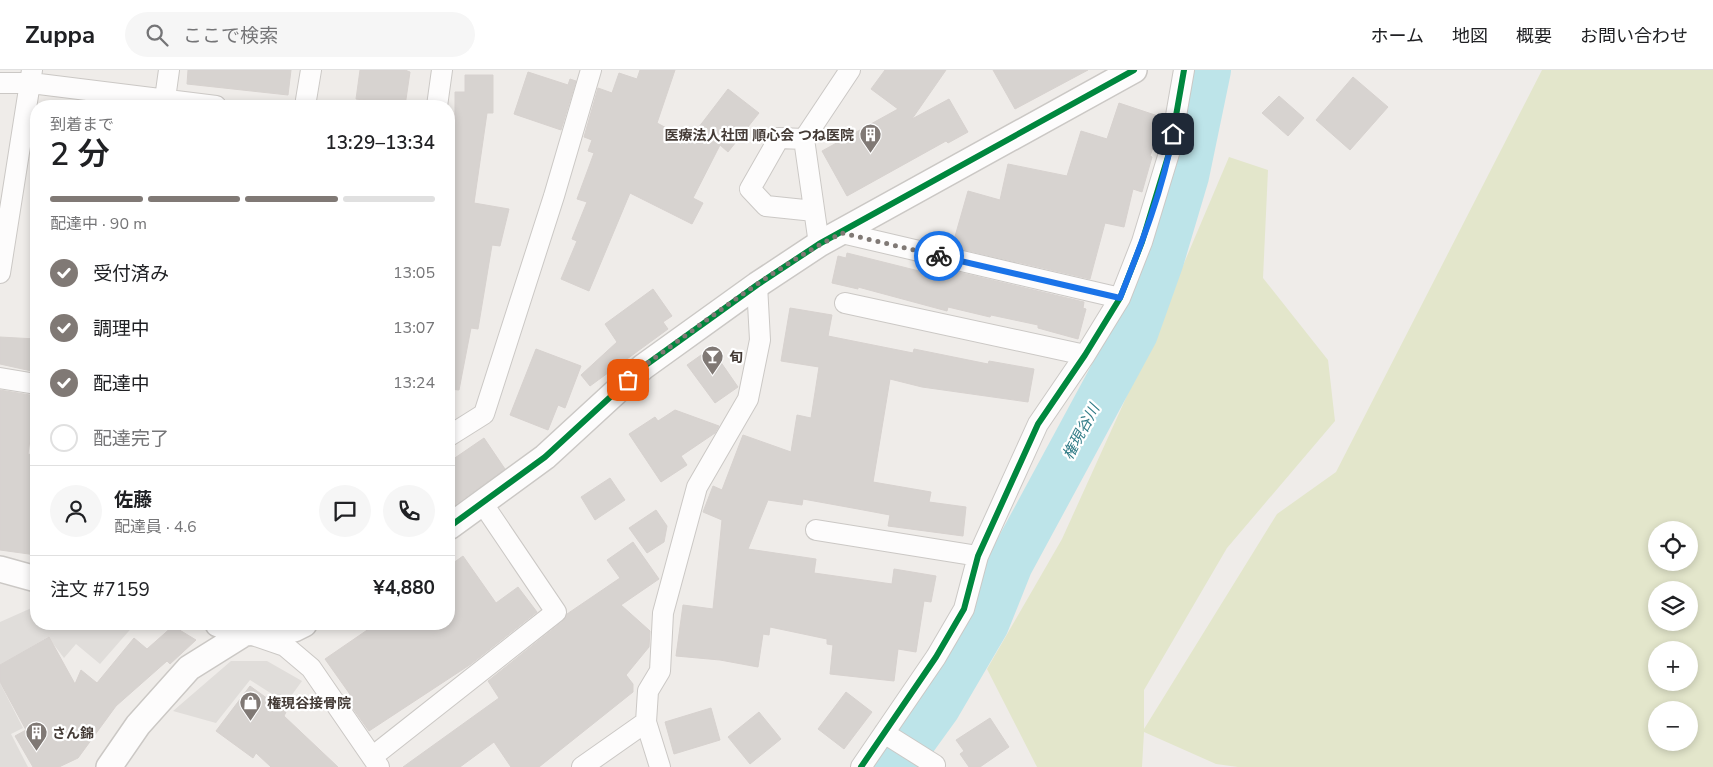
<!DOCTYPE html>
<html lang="ja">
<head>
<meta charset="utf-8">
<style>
	body { margin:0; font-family:"Nunito Sans","Noto Sans JP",sans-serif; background:#f6f6f6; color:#202124; height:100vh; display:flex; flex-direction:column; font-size:19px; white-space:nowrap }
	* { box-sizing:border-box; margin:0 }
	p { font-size:16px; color:#757577 }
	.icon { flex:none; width:28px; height:28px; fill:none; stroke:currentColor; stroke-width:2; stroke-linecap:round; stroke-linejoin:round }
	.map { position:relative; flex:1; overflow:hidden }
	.side { position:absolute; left:30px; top:30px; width:425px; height:530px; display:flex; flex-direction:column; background:#fff; border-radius:20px; box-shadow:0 2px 8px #0003 }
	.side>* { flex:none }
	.tools { position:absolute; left:1648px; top:451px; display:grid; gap:10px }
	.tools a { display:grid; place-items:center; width:50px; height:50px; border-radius:50%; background:#fff; box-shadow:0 2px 8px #0003; font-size:25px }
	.pin { position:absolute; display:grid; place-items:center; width:42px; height:42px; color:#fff; margin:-21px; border-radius:10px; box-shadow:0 2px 8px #0006 }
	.courier { position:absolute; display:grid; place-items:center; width:50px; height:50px; margin:-25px; border:4px solid #1a73e8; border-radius:50%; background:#fff; color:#222; box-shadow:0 1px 6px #0007 }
	.overview em { font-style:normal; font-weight:600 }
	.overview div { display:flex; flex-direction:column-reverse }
	.overview { display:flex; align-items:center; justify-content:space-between; height:85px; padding:0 20px }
	h1 { font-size:32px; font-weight:600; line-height:38px }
	.bar { display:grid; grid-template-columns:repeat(4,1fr); gap:8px 5px; align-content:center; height:60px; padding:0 20px }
	.bar i { height:6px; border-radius:4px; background:#e0e0e0 }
	.bar .selected { background:#807975 }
	.bar p { grid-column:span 4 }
	.line { display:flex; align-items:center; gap:12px; padding:0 20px; border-top:1px solid #e0e0e0 }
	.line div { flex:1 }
	.round { display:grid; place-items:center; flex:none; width:52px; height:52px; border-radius:26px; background:#f6f6f6 }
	ol { padding:0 20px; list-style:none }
	li { display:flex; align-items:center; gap:15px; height:55px }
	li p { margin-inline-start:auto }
	li .icon { padding:5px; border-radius:50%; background:#807975; color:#fff; stroke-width:4 }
	li:last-child { color:#757577 }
	li i { width:28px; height:28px; border:2px solid #e0e0e0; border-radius:50% }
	header { display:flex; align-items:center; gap:30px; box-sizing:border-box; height:70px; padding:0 25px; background:#fff; border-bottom:1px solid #e0e0e0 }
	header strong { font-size:24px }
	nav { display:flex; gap:28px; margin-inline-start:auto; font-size:18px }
	.search { width:350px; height:45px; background:#f6f6f6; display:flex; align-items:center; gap:12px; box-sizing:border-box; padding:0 18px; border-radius:28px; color:#757577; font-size:19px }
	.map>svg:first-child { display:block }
	.green { fill:#e3e6cb; fill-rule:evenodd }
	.parking { fill:#e0ddda }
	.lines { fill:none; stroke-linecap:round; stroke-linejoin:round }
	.river { stroke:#bde4e9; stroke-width:46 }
	.building { fill:#d7d3d0; stroke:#d7d2cf }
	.minor-casing { stroke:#cbc8c5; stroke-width:22 }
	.tertiary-casing { stroke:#cbc8c5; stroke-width:28 }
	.minor { stroke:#fdfcfc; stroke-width:20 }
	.tertiary { stroke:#fdfcfc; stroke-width:25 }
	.cycleway-casing { stroke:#fff; stroke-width:9 }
	.cycleway { stroke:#00873e; stroke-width:6 }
	.done { stroke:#807975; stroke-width:5; stroke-dasharray:0 9 }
	.route { stroke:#1a73e8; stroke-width:6 }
	.labels { text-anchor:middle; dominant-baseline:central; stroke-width:4.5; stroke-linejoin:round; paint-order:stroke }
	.poi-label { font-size:14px; font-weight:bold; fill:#443b36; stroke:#fff; text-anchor:start }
	.water-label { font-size:15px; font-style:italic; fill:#327c87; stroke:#fff }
</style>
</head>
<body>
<header>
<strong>Zuppa</strong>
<div class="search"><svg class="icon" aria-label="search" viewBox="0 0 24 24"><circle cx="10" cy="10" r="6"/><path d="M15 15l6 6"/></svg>ここで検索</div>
<nav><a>ホーム</a><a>地図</a><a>概要</a><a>お問い合わせ</a></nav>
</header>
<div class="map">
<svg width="1713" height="697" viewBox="0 0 1713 697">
	<rect width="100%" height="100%" fill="#efece9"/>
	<path class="green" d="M1542,0H1713V697H1238L1216,694L1144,662L1142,697H1037L987,599L1062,469L1140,297L1229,87L1268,100L1263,208L1328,290L1335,351L1227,478L1144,620V659L1277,444L1336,402ZM1656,460H1689V492H1656ZM1656,520H1689V552H1656ZM1656,580H1689V612H1656ZM1656,640H1689V672H1656Z"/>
	<path class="parking" d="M36,536V554H135L100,594L76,574L64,588L48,567L0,595V552Z
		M231,591H267L302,611L286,633L250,610L216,653L173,641Z
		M0,613L23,658L11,664L28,697H0Z"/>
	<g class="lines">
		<path class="river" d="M894,697L938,636L986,554L1010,494L1135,263L1161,190L1186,106L1208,0"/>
	</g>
	<path class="building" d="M188,0H291L288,25L187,14Z
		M360,0H405L410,2L405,36L356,29Z
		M640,0H675L657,53L689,70L728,19L759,43L728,82L720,75L693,128L703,133L692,154L630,123L589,221L561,209L577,171L572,169L587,132L577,129L594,83L588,81L592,70L584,67L598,18L612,23L619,3L637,9Z
		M885,0H946L912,49L949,29L968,62L948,73L946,71L847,126L822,81L898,39L871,19Z
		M993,0H1088L1015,39Z
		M528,2L568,15L570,9L576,11L561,60L514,44Z
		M465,5H493V43H487L474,133L509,139L500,176L492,175L478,259L471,258L459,320L449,319V48L455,49V22H465Z
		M1353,7L1388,37L1350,80L1316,50Z
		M1279,26L1304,48L1288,66L1262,43Z
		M1119,33L1164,48L1150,86L1152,87L1142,122L1133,119L1124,157L1105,153L1090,209L952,177L968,121L1000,130L1008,94L1067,106L1081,61L1107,69Z
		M847,183L943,207L945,199L1084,232L1083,238L1086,239L1078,269L1038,258V255L991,245L990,247L948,237L947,241L858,217V219L832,213L838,186L846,188Z
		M653,219L672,246L663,252L668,259L590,316L581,305L617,272L605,254Z
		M790,238L832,245L828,266L913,283L914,279L988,294L989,291L1034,299L1028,332L922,317L890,309L873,412L931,422L929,432L966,437L963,466L888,456L890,445L858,439L803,429L802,435L768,430L748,479L816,489L814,503L892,514L894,499L936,506L931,532L924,531L916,582L898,579L894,611L830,604L833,575L827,574V569L770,557L769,565L763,564L758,597L720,590L676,586L683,535L713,539L722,450L703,442L713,416L722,420L743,365L791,382L797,345L811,348L819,297L781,291Z
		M0,267L36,269V302L0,294Z
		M711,278L738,317L715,333L687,295Z
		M536,279L581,296L565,338L558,335L548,360L510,345Z
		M0,320L36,326L28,384L36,386V414L32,442H36V485L0,480Z
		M675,340L719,356L715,363L681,386L687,395L661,412L629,364L655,347L658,351Z
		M484,368L505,399L449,439V392Z
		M610,408L625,430L595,450L581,427Z
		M656,440L667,456L664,472L647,483L629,458Z
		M633,472L659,509L621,535L650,561L649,577L626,605L633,614V622L539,697H511L494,672L460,697H403L499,628L488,611L563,551L567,544L620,508L607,490Z
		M463,486L496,533L518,517L537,542L471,594L369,661L349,633L354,630L325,589L376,554H449V496Z
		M173,556L196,570L170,594L167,591L116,636L78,688L59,697H33L15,666L26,660L0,612V595L49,567L75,614L81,600L97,613L134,568L147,579Z
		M250,616L286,642L284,646L338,697H271L256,683L253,688L216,661Z
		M846,622L872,642L844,679L818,659Z
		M711,638L720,670L674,684L665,652Z
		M759,642L781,669L750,694L728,667Z
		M990,648L1009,677L980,697H969L960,684L964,681L956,670Z"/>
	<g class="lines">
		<defs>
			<path id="minor" d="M0,13H31L216,36
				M164,36L169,0
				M305,36L311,0
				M437,36L442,0
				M804,69L779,68L750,119L766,136L814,141
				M842,163L1120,228
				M819,174L804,69L850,0
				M0,203L32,0
				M845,233L1085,285
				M0,308L36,314
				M449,366L484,344L554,126L591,0
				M816,460L978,486
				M250,564L285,576L311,598L379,697
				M884,663L935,695
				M372,687L556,542L483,434
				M582,697L646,652
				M660,697L646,652L648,621L660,601L663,543L697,417L748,329L760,270L757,215
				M861,697L936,587L964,539L978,486L1038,354L1085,285L1120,228L1142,172L1170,80L1184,0"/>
			<path id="tertiary" d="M449,457L545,387L643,297L757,215L819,174L1134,0
				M0,499L36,509
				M218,554L245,563L294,559L304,554
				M109,697L138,655L189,598L245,563"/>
		</defs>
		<use href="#minor" class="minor-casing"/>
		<use href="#tertiary" class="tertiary-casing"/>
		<use href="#minor" class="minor"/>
		<use href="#tertiary" class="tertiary"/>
		<defs>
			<path id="cycleway" d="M449,457L545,387L643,297L757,215L819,174L1134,0
				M861,697L936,587L964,539L978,486L1038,354L1085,285L1120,228L1142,172L1170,80L1184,0"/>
		</defs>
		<use href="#cycleway" class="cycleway-casing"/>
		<use href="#cycleway" class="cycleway"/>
	</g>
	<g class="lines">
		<path class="done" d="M628,310L642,297C707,251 771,199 842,163L939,186"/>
		<path class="route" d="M939,186L1120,228C1141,175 1163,120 1173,64"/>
	</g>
	<defs>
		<symbol id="building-pin" viewBox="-11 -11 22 30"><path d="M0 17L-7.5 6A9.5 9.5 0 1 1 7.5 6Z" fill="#807975" stroke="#fff"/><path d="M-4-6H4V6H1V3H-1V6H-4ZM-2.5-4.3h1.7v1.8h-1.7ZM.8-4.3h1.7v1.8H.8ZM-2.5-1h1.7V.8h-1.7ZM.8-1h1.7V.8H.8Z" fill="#fff"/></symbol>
		<symbol id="bar-pin" viewBox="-11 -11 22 30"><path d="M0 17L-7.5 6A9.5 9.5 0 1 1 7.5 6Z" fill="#807975" stroke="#fff"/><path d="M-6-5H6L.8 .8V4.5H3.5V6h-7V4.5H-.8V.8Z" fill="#fff"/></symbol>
		<symbol id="shop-pin" viewBox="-11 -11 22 30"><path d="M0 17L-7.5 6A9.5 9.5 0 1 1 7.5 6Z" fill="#807975" stroke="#fff"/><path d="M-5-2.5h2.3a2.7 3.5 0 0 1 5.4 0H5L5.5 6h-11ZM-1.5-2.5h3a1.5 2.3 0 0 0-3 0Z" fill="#fff"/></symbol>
	</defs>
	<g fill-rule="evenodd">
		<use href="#building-pin" x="858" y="52" width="25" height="34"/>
		<use href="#bar-pin" x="700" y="274" width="25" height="34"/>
		<use href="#shop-pin" x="238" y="620" width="25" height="34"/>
		<use href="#building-pin" x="24" y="650" width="25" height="34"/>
	</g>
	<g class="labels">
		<g class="poi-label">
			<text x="854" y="65" text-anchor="end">医療法人社団 順心会 つね医院</text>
			<text x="729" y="287">旬</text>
			<text x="267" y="633">権現谷接骨院</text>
			<text x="52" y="663">さん錦</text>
		</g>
		<g class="water-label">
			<text transform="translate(1081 362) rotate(-62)">権現谷川</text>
		</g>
	</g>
</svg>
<div class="tools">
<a><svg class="icon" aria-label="locate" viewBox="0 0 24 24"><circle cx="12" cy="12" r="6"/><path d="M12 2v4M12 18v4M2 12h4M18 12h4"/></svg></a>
<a><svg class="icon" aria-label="layers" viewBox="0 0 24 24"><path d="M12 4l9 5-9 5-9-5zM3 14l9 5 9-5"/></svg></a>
<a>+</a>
<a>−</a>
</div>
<div class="pin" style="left:628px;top:310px;background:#ea580c"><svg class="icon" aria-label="bag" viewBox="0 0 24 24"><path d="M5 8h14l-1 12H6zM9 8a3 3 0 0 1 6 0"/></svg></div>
<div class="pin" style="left:1173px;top:64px;background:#1f2937"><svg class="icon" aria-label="home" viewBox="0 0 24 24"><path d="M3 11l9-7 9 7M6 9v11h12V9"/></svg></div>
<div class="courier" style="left:939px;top:186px"><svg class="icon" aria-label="bike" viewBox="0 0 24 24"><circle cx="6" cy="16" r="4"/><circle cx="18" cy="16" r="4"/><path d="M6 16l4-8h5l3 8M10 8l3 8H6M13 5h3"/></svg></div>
<section class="side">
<div class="overview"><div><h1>2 分</h1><p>到着まで</p></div><em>13:29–13:34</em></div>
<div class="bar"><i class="selected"></i><i class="selected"></i><i class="selected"></i><i></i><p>配達中 · 90 m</p></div>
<ol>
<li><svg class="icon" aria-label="check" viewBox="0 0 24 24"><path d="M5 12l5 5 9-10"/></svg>受付済み<p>13:05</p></li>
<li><svg class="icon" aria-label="check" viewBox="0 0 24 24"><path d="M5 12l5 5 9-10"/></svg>調理中<p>13:07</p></li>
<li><svg class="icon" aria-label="check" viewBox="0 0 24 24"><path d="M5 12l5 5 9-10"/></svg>配達中<p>13:24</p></li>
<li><i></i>配達完了</li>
</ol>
<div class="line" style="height:90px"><a class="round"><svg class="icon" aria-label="person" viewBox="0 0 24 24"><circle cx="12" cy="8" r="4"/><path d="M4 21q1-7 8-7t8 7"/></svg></a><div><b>佐藤</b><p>配達員 · 4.6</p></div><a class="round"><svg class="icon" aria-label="chat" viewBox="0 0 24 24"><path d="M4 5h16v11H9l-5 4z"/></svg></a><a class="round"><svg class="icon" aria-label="phone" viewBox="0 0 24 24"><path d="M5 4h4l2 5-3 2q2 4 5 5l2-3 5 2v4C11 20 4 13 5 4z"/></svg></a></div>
<div class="line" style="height:65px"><div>注文 #7159</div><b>¥4,880</b></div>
</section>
</div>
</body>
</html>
